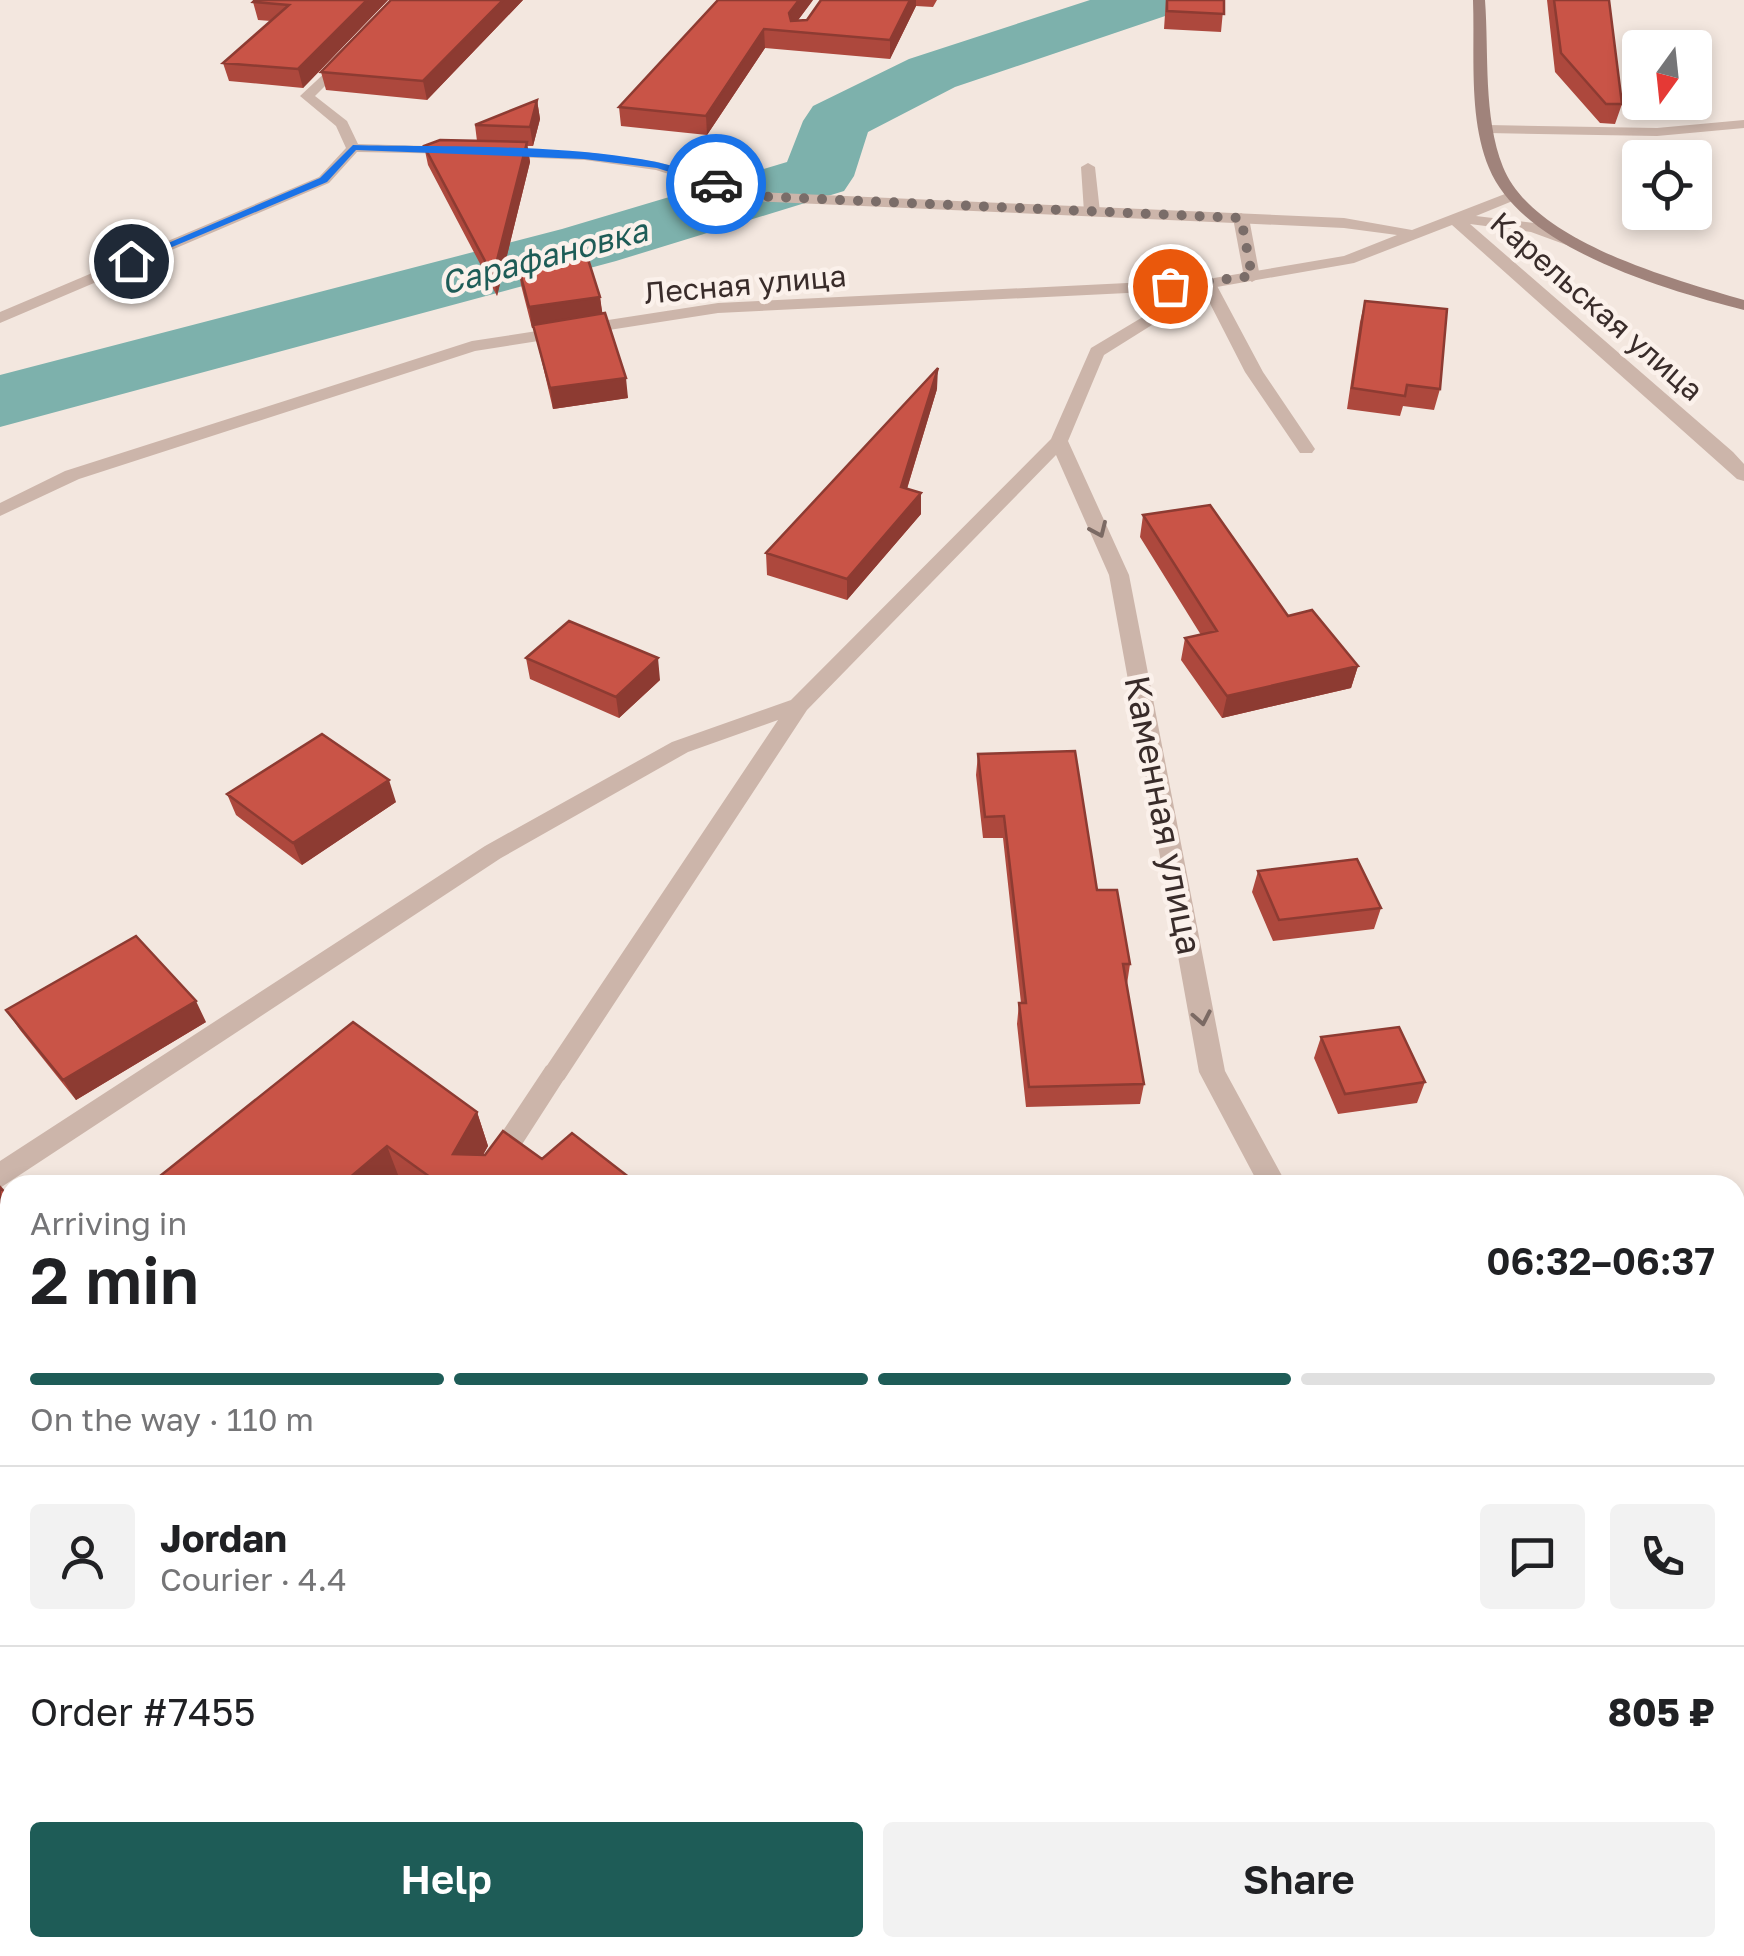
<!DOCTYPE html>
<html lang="en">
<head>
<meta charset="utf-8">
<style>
	body { margin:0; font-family:"Golos Text",sans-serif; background:#f2f2f2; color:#202124; height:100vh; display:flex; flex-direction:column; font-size:38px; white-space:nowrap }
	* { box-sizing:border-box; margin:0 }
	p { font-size:32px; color:#757577 }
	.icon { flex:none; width:55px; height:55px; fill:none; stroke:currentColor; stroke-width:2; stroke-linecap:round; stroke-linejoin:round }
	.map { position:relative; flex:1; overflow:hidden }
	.panel { position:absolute; left:0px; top:1175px; width:1745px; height:782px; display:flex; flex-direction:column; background:#fff; border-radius:30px 30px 0 0; box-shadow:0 5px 15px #0003 }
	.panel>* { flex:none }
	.needle { width:65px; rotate:195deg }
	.controls { position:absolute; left:1622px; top:30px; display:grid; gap:20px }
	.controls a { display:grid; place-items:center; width:90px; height:90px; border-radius:10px; background:#fff; box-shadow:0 5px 15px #0003; font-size:50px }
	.pin { position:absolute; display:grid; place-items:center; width:85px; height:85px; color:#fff; margin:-42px; border:5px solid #fff; border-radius:50%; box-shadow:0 2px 10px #0007 }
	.courier { position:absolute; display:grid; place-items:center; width:100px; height:100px; margin:-50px; border:8px solid #1a73e8; border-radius:50%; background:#fff; color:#222; box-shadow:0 2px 12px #0007 }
	.head em { font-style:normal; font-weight:600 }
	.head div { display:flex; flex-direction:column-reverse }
	.head { display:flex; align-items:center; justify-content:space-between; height:170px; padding:0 30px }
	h1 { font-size:65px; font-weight:600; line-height:75px }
	.bar { display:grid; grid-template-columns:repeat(4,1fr); gap:15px 10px; align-content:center; height:120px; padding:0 30px }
	.bar i { height:12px; border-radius:8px; background:#e0e0e0 }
	.bar .active { background:#1e5c57 }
	.bar p { grid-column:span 4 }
	.line { display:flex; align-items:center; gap:25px; padding:0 30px; border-top:2px solid #e0e0e0 }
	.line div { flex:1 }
	.round { display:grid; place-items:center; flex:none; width:105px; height:105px; border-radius:10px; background:#f2f2f2 }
	.button { display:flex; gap:20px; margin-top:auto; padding:20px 30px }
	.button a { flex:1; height:115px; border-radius:10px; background:#1e5c57; color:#fff; font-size:40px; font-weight:600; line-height:115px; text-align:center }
	.button a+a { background:#f2f2f2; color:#202124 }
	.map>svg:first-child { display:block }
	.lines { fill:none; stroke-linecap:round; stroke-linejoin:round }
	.river { fill:#7db1ac; fill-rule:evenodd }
	.lane { fill:#ccb5aa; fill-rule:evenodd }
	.street { fill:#ccb5aa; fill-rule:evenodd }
	.secondary { fill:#a0837b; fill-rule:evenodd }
	.wall { fill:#ad483d }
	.shaded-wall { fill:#8d3b32 }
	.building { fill:#c95447; stroke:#8d3b32; stroke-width:2.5 }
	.oneway { stroke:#7b6a64 }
	.route { fill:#1a73e8 }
	.done { stroke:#7a6d69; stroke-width:10; stroke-dasharray:0 18 }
	.labels { text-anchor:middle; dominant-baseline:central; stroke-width:9; stroke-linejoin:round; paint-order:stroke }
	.far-street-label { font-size:30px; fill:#392c2a; stroke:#fbf1eb }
	.far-water-label { font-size:32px; font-style:italic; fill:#1e5c57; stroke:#fbf1eb }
	.street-label { font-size:35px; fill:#392c2a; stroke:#fbf1eb }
</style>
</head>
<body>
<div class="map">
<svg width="1744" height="1956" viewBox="0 0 1744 1956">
	<rect width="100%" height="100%" fill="#f3e7df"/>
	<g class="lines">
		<path class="river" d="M1090,0H1183L1174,13L955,87L868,132L854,176L844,191L616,261L0,427V375L562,229L787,162L803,121L813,106L909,59Z"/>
		<path class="lane" d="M1088,163L1095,167L1100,212L1092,217L1084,212L1081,167Z
			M1241,213L1249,218L1260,277L1252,282L1244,277L1233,218Z
			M1202,281L1216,284L1263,372L1315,449L1312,453H1300L1245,372L1200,284Z
			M555,1062L564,1066L568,1073L496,1185H467L546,1066Z
			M10,1686V1727L0,1731V1690Z
			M334,1948H372L368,1956H330Z"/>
		<path class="street" d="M345,54L352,58L350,61L315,96L347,121L358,144L458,147L463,148V154L357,152L329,183L0,323V312L319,177L346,148L336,126L300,96Z
			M1744,120V128L1657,136L1488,133L1481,129L1488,125L1657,128Z
			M498,149L585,152L658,162L754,192L1344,218L1412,230L1510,192L1518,197L1515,200L1476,216L1534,223L1578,239V245L1572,247L1531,232L1470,224L1733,452L1744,464V481L1737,479L1452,225L1354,263L1211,288L1104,355L1068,441L1129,575L1225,1071L1287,1185H1259L1199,1072L1109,575L1056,455L807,710L564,1080L555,1084L546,1080L542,1073L778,720L688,752L501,858L0,1188V1161L485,846L672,742L791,700L1051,439L1091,348L1188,290L718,313L475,351L79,479L0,516V503L65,471L472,341L718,303L1208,279L1344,256L1397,235L1344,228L753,201L656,170L585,160L493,156V150Z
			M1689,1948H1729L1733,1956H1693Z"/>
		<path class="secondary" d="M1473,0H1485C1489,54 1483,116 1503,167C1533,242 1673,279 1744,300V310C1666,290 1522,249 1489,168C1468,118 1475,53 1473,0Z"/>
	</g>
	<path class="wall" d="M388,0L303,88L229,81L223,63L271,21L258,20L253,2Z
		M391,0H523L427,100L326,90L321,72Z
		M813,0L798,20H807L821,0H937L933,7L916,6L890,59L765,48L707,135L621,126L619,107Z
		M1166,0H1224L1221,32L1164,29Z
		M1547,0H1609L1622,104L1615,124L1600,123L1555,72Z
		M537,100L540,119L533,146H527L530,162L497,296L428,165L424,146L477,141L475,125Z
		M518,265L600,297L602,314L628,398L553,409L534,328H532L521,285Z
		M1365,301L1440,389L1434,410L1403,406L1400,416L1347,409L1360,322Z
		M937,389L907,489L921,514L847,600L767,575L766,553Z
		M1143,515L1288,616L1358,666L1351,688L1222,718L1181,660L1185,638L1201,635L1140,537Z
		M526,658L660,680L619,718L530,679Z
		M978,754L1097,890L1130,964L1127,984L1144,1084L1140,1104L1026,1107L1017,1024L1019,1003H1021L1003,838H983L976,775Z
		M227,794L396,802L302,865L236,815Z
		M1258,871L1381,908L1374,929L1273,941L1252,892Z
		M6,1010L206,1022L76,1100L20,1030Z
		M1321,1037L1425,1082L1417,1103L1338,1114L1314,1058Z
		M477,1112L488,1146L483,1155L542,1159L639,1185H408L400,1180L394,1185H150Z
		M1744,1570V1673L1735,1661V1574Z"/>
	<path class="shaded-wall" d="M367,0H388L303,88L298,69Z
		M503,0H523L427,100L423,81Z
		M799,0H813L790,31L789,13Z
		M910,0H916V6L890,59V40Z
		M764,29L765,48L707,135L706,116Z
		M537,100L540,119L533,146L530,127Z
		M527,142L530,162L497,296L493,276Z
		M600,297L603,317L532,328L529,307Z
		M938,368L937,389L901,508V487Z
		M626,378L628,398L553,409L550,388Z
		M921,493V514L847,600V579Z
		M658,658L660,680L619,718L616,697Z
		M1358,666L1351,688L1222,718L1227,696Z
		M389,780L396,802L302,865L293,843Z
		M196,1001L206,1022L76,1100L63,1080Z
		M477,1112L488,1146L466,1185L453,1154Z
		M387,1146L400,1180L394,1185H341Z
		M10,1283V1312L0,1319V1290Z
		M914,1948H921L916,1956H909Z"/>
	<path class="building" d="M255,0H367L298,69L223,63L289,5L253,2Z
		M391,0H503L423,81L321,72Z
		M718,0H799L789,13L791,21L807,20L821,0H910L890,40L764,29L706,116L619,107Z
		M1167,0H1224V14L1167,11Z
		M1554,0H1609L1622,104H1606L1561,53Z
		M537,100L530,127L475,125Z
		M440,140L527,142L493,276L424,146Z
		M587,256L600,297L529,307L518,265Z
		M1365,301L1447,309L1440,389L1407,385L1405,396L1352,388Z
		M605,313L626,378L550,388L533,325Z
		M938,368L901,487L921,493L847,579L766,553Z
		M1210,505L1288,616L1312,610L1358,666L1227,696L1185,638L1217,631L1143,515Z
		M569,621L658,658L616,697L526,658Z
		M322,734L389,780L293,843L227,794Z
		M1075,751L1097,890H1117L1130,964H1123L1144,1084L1029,1087L1019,1003H1026L1004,816L985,817L978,754Z
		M1357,859L1381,908L1279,920L1258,871Z
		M136,936L196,1001L63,1080L6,1010Z
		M353,1022L477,1112L453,1154L485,1155L503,1131L542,1159L572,1133L639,1185H441L387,1146L341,1185L150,1184Z
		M1399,1027L1425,1082L1345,1094L1321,1037Z
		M0,1187L10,1198V1283L0,1290Z
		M1744,1570V1635L1735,1623V1574Z
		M664,1948H914L909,1956H657Z"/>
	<defs><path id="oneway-chevron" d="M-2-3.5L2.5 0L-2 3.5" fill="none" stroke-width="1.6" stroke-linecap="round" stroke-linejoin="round" transform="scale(2.5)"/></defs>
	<g class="oneway">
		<use href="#oneway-chevron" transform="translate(1099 530) rotate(66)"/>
		<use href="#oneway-chevron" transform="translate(1202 1018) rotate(79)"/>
	</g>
	<path class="route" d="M353,145C448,148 643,140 721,184L716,187L657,168L584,159L356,150L327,182L134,263L126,261L320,178Z"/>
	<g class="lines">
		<path class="done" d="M716,184L753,196L1241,218L1252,276L1170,286"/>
	</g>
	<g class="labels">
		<g class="far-street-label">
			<text transform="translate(745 284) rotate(-5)">Лесная улица</text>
			<text transform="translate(1597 306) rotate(41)">Карельская улица</text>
		</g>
		<g class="far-water-label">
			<text transform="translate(544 256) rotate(-15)">Сарафановка</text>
		</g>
		<g class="street-label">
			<text transform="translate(1164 815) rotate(79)">Каменная улица</text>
		</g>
	</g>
</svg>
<div class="controls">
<a><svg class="needle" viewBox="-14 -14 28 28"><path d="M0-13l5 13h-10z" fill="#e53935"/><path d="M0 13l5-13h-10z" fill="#757577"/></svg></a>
<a><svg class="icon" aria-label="locate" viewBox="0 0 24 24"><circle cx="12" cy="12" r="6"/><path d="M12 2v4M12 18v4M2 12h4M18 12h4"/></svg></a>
</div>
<div class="pin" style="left:1170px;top:286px;background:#ea580c"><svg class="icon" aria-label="bag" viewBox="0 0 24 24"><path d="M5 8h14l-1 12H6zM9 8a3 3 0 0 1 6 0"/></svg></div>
<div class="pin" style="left:131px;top:261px;background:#1f2937"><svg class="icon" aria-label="home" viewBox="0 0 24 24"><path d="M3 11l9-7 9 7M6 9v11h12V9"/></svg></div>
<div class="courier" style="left:716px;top:184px"><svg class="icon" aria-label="car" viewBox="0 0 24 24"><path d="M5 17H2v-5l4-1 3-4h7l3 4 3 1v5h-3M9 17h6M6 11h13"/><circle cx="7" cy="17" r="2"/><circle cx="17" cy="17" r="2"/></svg></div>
<section class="panel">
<div class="head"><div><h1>2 min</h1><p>Arriving in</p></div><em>06:32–06:37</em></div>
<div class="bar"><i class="active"></i><i class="active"></i><i class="active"></i><i></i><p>On the way · 110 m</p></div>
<div class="line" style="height:180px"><a class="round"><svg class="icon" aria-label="person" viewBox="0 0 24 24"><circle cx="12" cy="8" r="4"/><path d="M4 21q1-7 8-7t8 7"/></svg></a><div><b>Jordan</b><p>Courier · 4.4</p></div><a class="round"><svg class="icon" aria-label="chat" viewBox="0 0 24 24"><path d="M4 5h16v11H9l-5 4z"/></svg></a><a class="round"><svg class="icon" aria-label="phone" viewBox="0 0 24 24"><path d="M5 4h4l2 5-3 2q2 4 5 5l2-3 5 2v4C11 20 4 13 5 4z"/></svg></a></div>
<div class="line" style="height:130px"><div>Order #7455</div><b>805 ₽</b></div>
<div class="button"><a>Help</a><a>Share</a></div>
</section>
</div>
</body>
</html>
